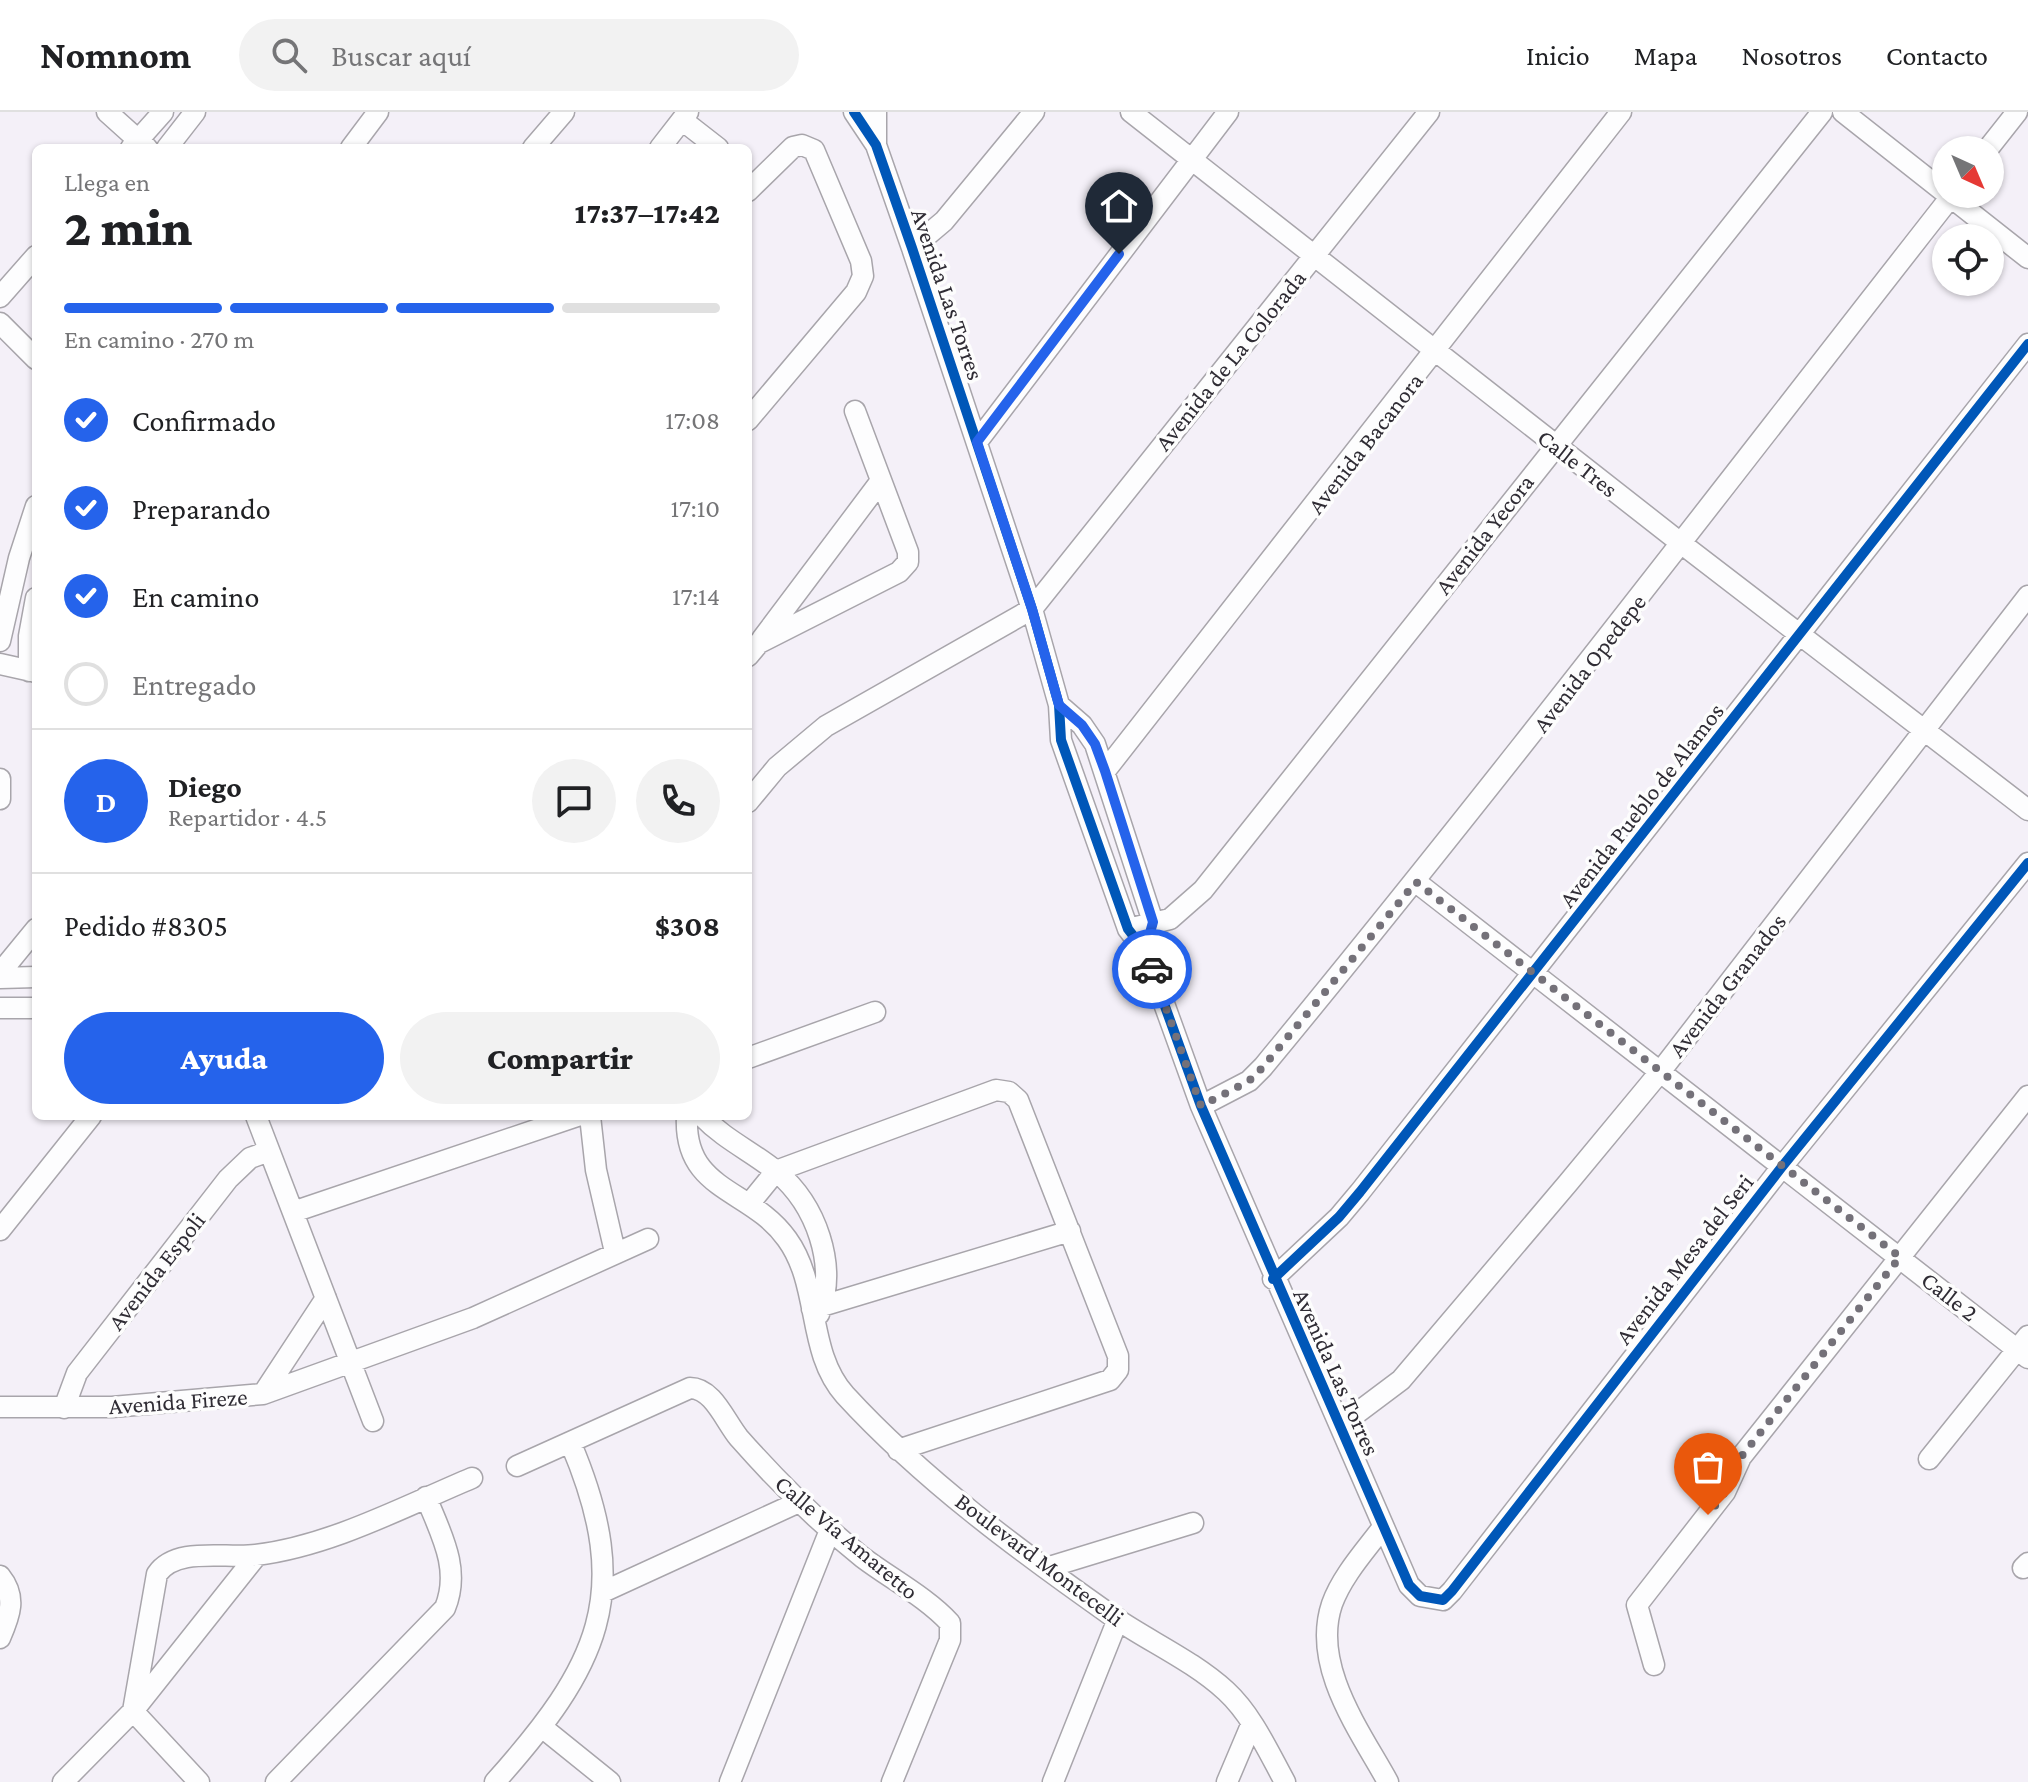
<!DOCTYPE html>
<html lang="es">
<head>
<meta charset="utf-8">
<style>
	body { margin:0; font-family:"Crimson Pro",serif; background:#f2f2f2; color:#202124; height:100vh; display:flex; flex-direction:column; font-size:30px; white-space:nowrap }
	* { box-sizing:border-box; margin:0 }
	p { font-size:26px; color:#757577 }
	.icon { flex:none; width:44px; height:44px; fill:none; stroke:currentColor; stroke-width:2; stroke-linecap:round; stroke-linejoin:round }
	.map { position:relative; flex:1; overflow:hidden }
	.details { position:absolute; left:32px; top:32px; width:720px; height:976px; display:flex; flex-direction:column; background:#fff; border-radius:12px; box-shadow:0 2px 6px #0004 }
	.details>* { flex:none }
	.needle { width:52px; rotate:136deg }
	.buttons { position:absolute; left:1932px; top:24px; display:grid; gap:16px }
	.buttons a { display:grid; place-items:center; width:72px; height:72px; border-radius:50%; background:#fff; box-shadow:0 2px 6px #0004; font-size:40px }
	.pin { position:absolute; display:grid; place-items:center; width:68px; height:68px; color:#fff; margin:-82px -34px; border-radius:50% 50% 50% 0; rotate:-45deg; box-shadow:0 0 8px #0007 }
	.pin .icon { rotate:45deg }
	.courier { position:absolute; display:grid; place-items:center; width:80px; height:80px; margin:-40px; border:6px solid #2563eb; border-radius:50%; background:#fff; color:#222; box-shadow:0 2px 10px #0007 }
	.overview em { font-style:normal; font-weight:800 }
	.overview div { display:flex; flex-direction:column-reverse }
	.overview { display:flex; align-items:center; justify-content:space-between; height:136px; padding:0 32px }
	h1 { font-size:52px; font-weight:800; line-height:60px }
	.bar { display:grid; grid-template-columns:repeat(4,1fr); gap:12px 8px; align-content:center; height:96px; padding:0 32px }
	.bar i { height:10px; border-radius:6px; background:#e0e0e0 }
	.bar .active { background:#2563eb }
	.bar p { grid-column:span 4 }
	.line { display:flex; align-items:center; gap:20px; padding:0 32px; border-top:2px solid #e0e0e0 }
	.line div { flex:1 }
	.round { display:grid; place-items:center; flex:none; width:84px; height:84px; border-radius:42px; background:#f2f2f2 }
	ol { padding:0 32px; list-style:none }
	li { display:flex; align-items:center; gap:24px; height:88px }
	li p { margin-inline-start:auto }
	li .icon { padding:8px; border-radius:50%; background:#2563eb; color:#fff; stroke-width:4 }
	li:last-child { color:#757577 }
	li i { width:44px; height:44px; border:4px solid #e0e0e0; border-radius:50% }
	.cta { display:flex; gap:16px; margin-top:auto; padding:16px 32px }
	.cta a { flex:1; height:92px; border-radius:48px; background:#2563eb; color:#fff; font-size:32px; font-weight:800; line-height:92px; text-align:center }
	.cta a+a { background:#f2f2f2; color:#202124 }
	header { display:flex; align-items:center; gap:48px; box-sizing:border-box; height:112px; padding:0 40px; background:#fff; border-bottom:2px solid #e0e0e0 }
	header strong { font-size:38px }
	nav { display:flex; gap:44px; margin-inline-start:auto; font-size:28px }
	.search { width:560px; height:72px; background:#f2f2f2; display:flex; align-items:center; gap:20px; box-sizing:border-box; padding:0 28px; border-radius:44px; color:#757577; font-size:30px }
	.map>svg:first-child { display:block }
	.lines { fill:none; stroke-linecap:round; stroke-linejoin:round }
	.minor-casing { stroke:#a8a5ab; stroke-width:23 }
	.minor { stroke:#fdfdfe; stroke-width:20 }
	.cycleway-casing { stroke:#fdfdfd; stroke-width:15 }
	.cycleway { stroke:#0057b8; stroke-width:10 }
	.done { stroke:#747179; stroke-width:8; stroke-dasharray:0 14.4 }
	.route { stroke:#2563eb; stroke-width:10 }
	.labels { text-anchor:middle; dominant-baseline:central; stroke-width:7; stroke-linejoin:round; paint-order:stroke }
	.street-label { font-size:24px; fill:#2f2c34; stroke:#fdfdfd }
</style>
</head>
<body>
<header>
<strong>Nomnom</strong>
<div class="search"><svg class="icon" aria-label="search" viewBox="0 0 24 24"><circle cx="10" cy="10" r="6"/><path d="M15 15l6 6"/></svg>Buscar aquí</div>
<nav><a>Inicio</a><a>Mapa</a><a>Nosotros</a><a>Contacto</a></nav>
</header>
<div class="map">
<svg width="2028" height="1670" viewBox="0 0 2028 1670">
	<rect width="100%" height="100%" fill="#f4f0f8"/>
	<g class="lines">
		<defs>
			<path id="minor" d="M107,0L147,36
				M854,0L876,33L912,136L1032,497L1059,593L1061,628L1128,817L1145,839L1201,994L1409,1473L1420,1484L1443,1488L1452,1479L1781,1056L2028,751
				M1131,0L1682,432L2028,698
				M1843,0L2028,146
				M682,8L718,36
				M876,33V0
				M131,36L163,0
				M167,36L195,0
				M351,36L378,0
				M533,36L564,0
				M660,36L688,0
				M1987,38L2017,0
				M748,79L793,35L802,33L814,38L861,149L863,164L856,180L748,308
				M912,136L944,109L1034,0
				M0,185L36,144
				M0,211L36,247
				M977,330L1228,0
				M762,527L880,370
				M0,529L19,446L36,394
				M748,544L759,531L899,460L908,450V440L855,299
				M0,552L36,560
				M29,559V524L36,486
				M1059,593L1082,613L1095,632L1153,810L1150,821
				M1105,659L1621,0
				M0,667V687
				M748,690L777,655L826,614L1032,497L1429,0
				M1416,770L2028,1246
				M1128,817L1170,807L1203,778L1822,0
				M0,861L36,817
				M0,866L36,865
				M0,896H36
				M748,946L875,900
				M1201,994L1249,969L1263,955C1499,669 1724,374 1953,82
				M256,1004L373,1309
				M590,1004L596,1058L615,1140
				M687,1004C683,1080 751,1076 787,1127C821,1174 806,1239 845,1283C923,1368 1021,1440 1115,1506C1152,1531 1193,1549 1226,1579C1252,1603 1268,1639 1285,1670
				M702,1004C725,1028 753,1040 777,1060C816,1093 838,1153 819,1202
				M750,1091L776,1059L996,978L1009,980L1018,988L1118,1244V1258L1110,1268L898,1338
				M293,1100L577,1004
				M0,1118L91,1004
				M1273,1167L1339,1105L1360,1080L2028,232
				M812,1197L1070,1119
				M263,1282L326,1186
				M0,1295H112L263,1282L473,1206L648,1127
				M64,1296L77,1261L228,1067L250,1046L269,1039
				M1341,1313L1401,1268L1568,1071L1660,960L2028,484
				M1929,1347L2028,1224
				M517,1354L690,1276C713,1276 725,1309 739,1326C777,1369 817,1409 862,1445C891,1467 926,1485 950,1511V1528L892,1670
				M1383,1415C1365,1439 1342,1464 1332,1492C1311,1554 1360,1619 1388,1670
				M1046,1456L1193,1411
				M2023,1456L2028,1451
				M0,1464C17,1485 10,1503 0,1526
				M605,1479L799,1390
				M1654,1553L1637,1493L1725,1380L1741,1345L2028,984
				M543,1616L610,1670
				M63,1670L133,1599L257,1443
				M199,1670L133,1599L157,1462C176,1434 226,1447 256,1443C330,1434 403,1395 472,1366
				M276,1670L445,1496C461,1457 441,1422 426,1385
				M495,1670C598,1554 635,1483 571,1332
				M730,1670L830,1418
				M1053,1670L1118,1507
				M1227,1670L1252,1611"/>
		</defs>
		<use href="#minor" class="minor-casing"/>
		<use href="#minor" class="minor"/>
		<defs>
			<path id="cycleway" d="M854,0L876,33L912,136L1032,497L1059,593L1061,628L1128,817L1145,839L1201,994L1409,1473L1420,1484L1443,1488L1452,1479L1781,1056L2028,751
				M1273,1167L1339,1105L1360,1080L2028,232"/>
		</defs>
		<use href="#cycleway" class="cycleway-casing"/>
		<use href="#cycleway" class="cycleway"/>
	</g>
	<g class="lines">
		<path class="done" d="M1152,857L1201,994L1249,969L1263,955L1416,770L1900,1145L1741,1345L1725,1380L1708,1403"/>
		<path class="route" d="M1119,142L977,330L1032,497L1059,593L1082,613L1095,632L1105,659L1153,810L1145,839L1152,857"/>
	</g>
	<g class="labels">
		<g class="street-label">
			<text transform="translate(948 182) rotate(71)">Avenida Las Torres</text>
			<text transform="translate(1230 248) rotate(-51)">Avenida de La Colorada</text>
			<text transform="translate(1365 331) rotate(-52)">Avenida Bacanora</text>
			<text transform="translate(1578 351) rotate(38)">Calle Tres</text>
			<text transform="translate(1484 422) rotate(-52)">Avenida Yecora</text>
			<text transform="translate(1589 551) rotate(-52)">Avenida Opedepe</text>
			<text transform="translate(1641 693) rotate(-52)">Avenida Pueblo de Alamos</text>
			<text transform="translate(1727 873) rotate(-52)">Avenida Granados</text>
			<text transform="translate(1684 1147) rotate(-52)">Avenida Mesa del Seri</text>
			<text transform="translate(156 1159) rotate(-52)">Avenida Espoli</text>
			<text transform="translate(1950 1184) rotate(38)">Calle 2</text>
			<text transform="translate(1337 1260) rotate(66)">Avenida Las Torres</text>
			<text transform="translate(178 1289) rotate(-4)">Avenida Fireze</text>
			<text transform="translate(847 1425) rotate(40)">Calle Vía Amaretto</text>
			<text transform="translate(1040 1447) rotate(37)">Boulevard Montecelli</text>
		</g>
	</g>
</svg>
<div class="buttons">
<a><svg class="needle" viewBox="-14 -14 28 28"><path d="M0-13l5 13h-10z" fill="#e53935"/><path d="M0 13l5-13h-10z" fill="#757577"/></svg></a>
<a><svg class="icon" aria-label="locate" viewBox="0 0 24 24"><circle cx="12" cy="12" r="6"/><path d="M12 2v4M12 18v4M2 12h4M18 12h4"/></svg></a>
</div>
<div class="pin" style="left:1708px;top:1403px;background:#ea580c"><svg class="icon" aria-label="bag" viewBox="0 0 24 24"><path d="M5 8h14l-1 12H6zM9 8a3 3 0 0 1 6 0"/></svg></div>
<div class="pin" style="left:1119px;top:142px;background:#1f2937"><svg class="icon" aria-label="home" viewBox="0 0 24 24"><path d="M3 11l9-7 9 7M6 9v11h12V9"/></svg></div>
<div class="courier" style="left:1152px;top:857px"><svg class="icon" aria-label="car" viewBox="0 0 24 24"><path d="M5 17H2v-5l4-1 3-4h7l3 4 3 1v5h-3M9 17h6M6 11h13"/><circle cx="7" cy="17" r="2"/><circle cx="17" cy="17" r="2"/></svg></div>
<section class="details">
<div class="overview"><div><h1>2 min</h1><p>Llega en</p></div><em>17:37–17:42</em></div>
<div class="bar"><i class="active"></i><i class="active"></i><i class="active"></i><i></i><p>En camino · 270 m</p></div>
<ol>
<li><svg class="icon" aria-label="check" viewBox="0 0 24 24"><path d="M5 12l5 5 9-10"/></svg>Confirmado<p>17:08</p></li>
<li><svg class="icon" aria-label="check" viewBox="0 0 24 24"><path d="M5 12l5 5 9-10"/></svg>Preparando<p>17:10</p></li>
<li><svg class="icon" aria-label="check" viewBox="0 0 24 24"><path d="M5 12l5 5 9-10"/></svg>En camino<p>17:14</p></li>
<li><i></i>Entregado</li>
</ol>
<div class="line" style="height:144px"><b class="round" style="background:#2563eb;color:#fff">D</b><div><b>Diego</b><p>Repartidor · 4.5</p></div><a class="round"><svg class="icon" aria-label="chat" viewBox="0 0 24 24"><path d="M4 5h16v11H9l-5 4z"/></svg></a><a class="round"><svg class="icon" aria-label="phone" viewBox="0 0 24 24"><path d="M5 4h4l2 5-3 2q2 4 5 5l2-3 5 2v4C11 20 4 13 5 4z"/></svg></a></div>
<div class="line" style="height:104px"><div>Pedido #8305</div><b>$308</b></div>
<div class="cta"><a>Ayuda</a><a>Compartir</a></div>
</section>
</div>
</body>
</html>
